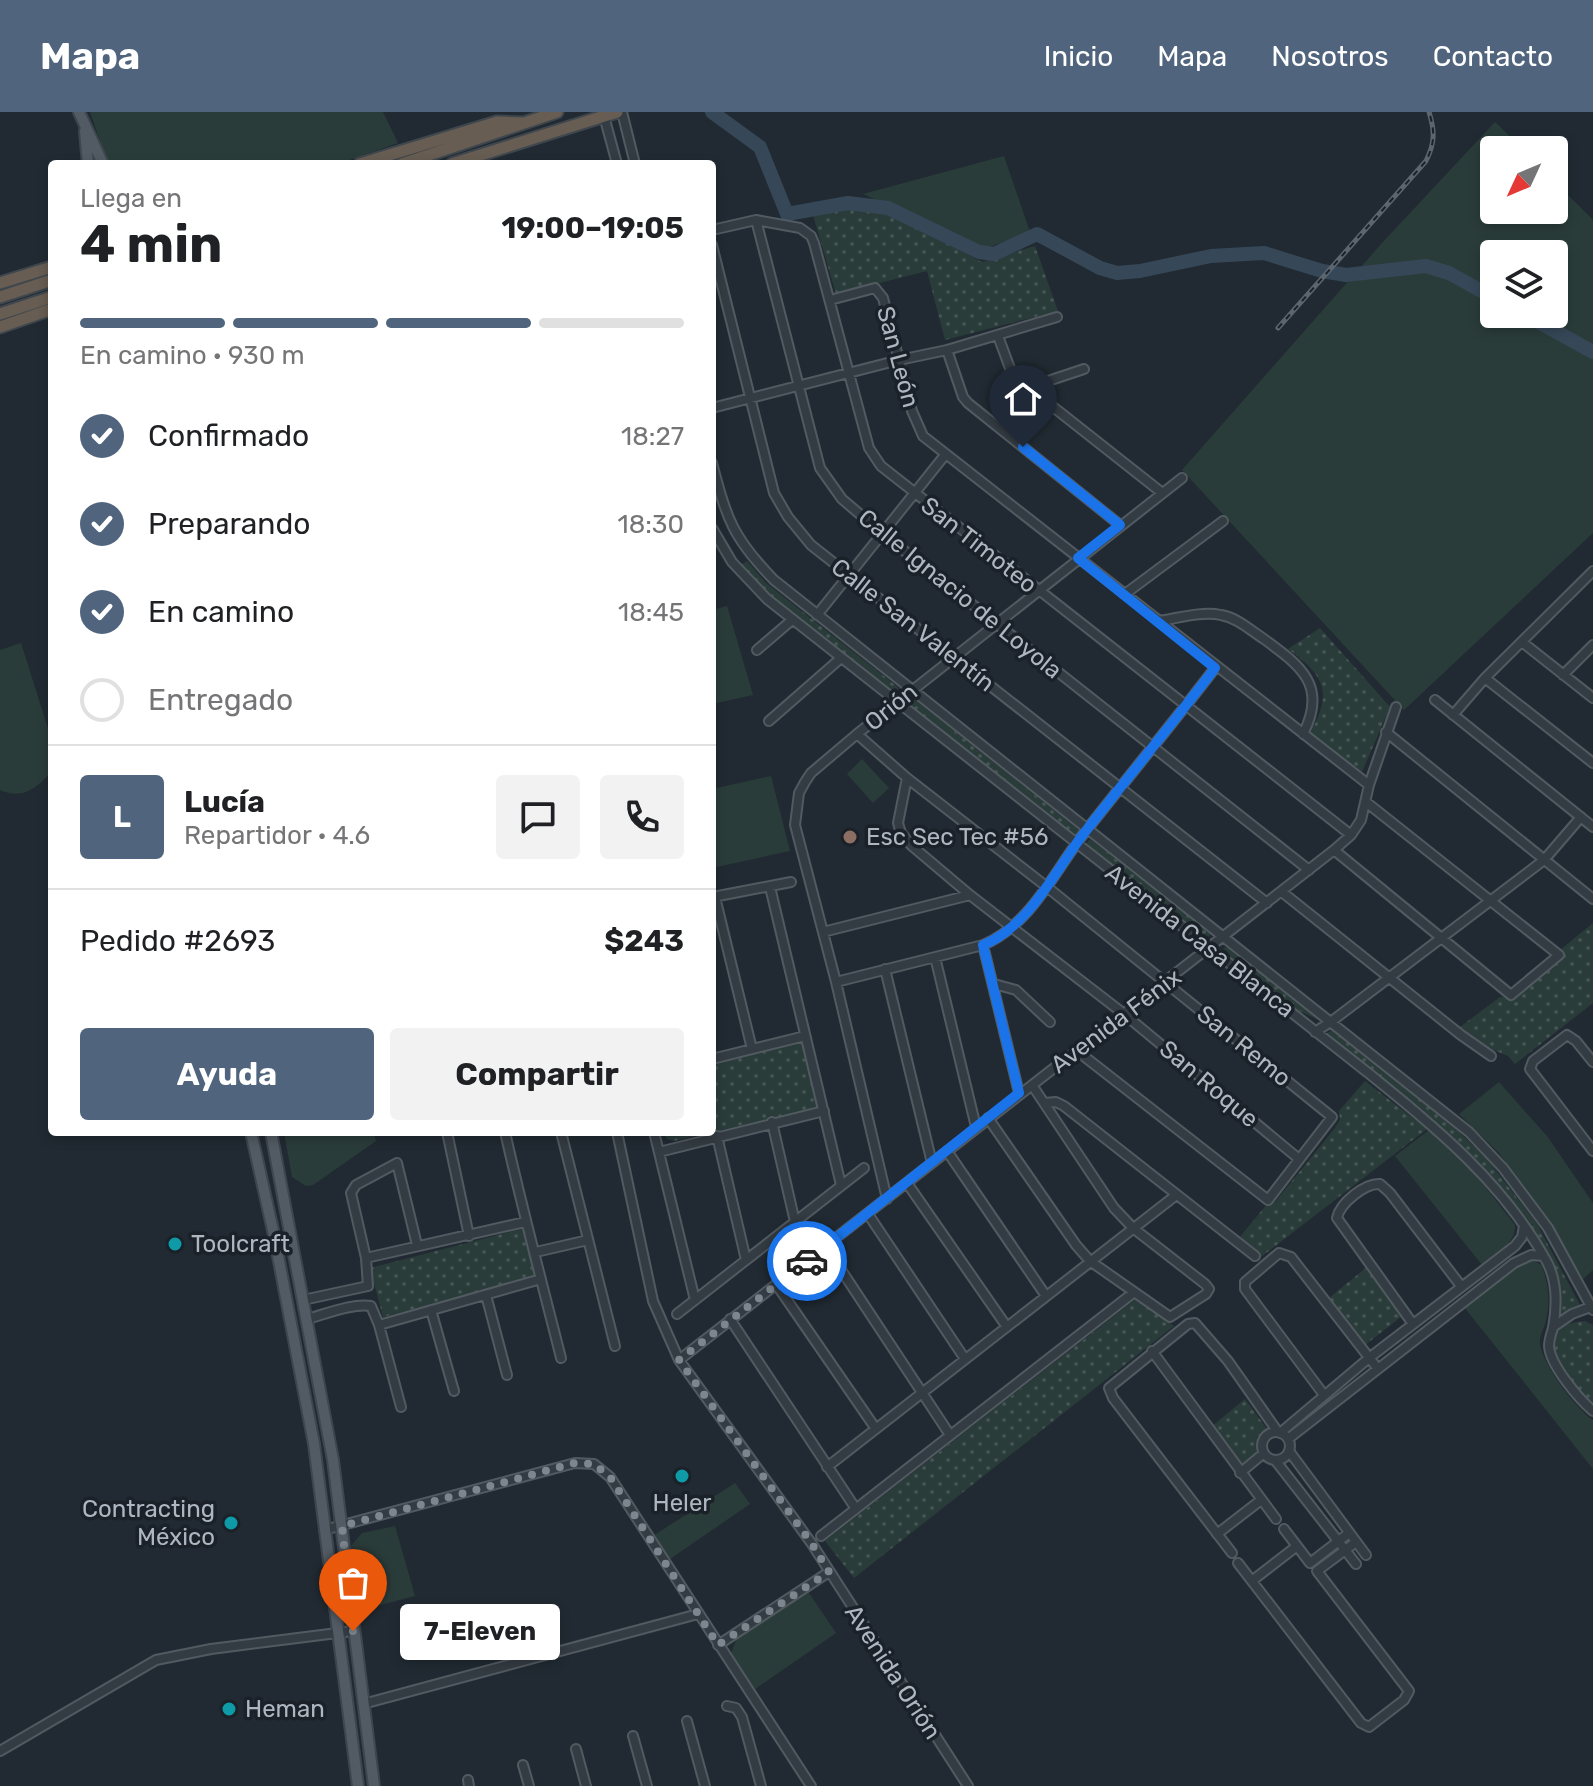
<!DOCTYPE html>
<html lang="es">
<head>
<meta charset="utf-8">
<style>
	body { margin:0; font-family:Rubik,sans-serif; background:#f2f2f2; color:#202124; height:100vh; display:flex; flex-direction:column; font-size:30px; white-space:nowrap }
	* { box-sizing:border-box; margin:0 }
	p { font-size:26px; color:#757577 }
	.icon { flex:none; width:44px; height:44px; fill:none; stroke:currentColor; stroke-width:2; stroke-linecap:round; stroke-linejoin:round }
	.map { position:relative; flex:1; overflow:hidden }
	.drawer { position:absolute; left:48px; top:48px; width:668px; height:976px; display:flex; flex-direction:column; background:#fff; border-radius:8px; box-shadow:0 4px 12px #0003 }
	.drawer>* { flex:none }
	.needle { width:52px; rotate:226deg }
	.tools { position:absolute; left:1480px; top:24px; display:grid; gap:16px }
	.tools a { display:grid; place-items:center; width:88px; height:88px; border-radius:8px; background:#fff; box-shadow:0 4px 12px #0003; font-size:40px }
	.pin { position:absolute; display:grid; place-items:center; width:68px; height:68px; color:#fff; margin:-82px -34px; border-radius:50% 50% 50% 0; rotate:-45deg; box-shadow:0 0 8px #0007 }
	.pin .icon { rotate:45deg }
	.courier { position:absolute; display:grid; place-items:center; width:80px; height:80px; margin:-40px; border:6px solid #1a73e8; border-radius:50%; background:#fff; color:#222; box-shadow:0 2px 10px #0007 }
	.bubble { position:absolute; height:56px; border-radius:8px; background:#fff; box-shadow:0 4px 12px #0003; font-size:26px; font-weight:700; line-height:56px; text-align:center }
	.headline em { font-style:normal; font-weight:700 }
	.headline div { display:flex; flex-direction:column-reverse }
	.headline { display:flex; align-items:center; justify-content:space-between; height:136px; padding:0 32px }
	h1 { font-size:52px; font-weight:700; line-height:60px }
	.bar { display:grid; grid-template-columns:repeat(4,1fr); gap:12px 8px; align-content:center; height:96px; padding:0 32px }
	.bar i { height:10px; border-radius:6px; background:#e0e0e0 }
	.bar .on { background:#50657d }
	.bar p { grid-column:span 4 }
	.line { display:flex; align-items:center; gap:20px; padding:0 32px; border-top:2px solid #e0e0e0 }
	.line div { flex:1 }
	.round { display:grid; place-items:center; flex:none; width:84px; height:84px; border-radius:8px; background:#f2f2f2 }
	ol { padding:0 32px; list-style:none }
	li { display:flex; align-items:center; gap:24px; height:88px }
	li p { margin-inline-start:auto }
	li .icon { padding:8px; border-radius:50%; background:#50657d; color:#fff; stroke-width:4 }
	li:last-child { color:#757577 }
	li i { width:44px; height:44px; border:4px solid #e0e0e0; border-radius:50% }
	.cta { display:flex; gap:16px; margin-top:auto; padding:16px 32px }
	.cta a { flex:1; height:92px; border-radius:8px; background:#50657d; color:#fff; font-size:32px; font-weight:700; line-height:92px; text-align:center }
	.cta a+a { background:#f2f2f2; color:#202124 }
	header { display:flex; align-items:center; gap:48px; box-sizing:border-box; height:112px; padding:0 40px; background:#50657d; color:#fff }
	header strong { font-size:38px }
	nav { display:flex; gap:44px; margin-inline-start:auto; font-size:28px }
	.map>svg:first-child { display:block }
	.grass { fill:#2a3c3a; fill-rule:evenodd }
	.park { fill:url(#park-dots) }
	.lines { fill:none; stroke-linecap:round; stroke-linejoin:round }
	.river { stroke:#364858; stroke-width:14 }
	.minor-casing { stroke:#525a61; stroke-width:12 }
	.major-casing { stroke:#3e454d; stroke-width:14 }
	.highway-casing { stroke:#3f474e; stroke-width:15 }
	.minor { stroke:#343c43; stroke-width:8 }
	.major { stroke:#525b63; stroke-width:10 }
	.highway { stroke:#685d52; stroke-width:11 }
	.rail-casing { stroke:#5b656f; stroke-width:5 }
	.rail { stroke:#1a2128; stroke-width:2; stroke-dasharray:6; stroke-linecap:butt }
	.done { stroke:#7d868e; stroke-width:8; stroke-dasharray:0 14.4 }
	.route { stroke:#1a73e8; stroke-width:10 }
	.education-dot { fill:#8d6e63; stroke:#1a2128; stroke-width:3 }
	.culture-dot { fill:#0f9aa8; stroke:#1a2128; stroke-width:3 }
	.labels { text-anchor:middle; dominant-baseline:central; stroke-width:7; stroke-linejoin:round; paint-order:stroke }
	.street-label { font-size:24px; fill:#aeb7c0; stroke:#1a2128 }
	.poi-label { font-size:24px; fill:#aeb7c0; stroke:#1a2128; text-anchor:start }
</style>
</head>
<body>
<header>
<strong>Mapa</strong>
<nav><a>Inicio</a><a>Mapa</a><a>Nosotros</a><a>Contacto</a></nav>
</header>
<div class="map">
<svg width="1593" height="1674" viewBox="0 0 1593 1674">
	<defs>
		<pattern id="park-dots" width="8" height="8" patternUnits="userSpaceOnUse" patternTransform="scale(2)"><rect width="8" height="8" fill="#2a3c3a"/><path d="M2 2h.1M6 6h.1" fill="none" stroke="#465655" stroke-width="1.8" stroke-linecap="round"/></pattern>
	</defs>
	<rect width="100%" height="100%" fill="#212a32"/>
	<path class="grass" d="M90,0H383L398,31L338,52H108Z
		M1495,10L1524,38H1494V98H1554V69L1593,108V421L1404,598L1182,358L1382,131ZM1494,142H1554V202H1494Z
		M1004,44L1030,120L984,137L863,82Z
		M727,494L753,583L712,592V498Z
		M21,531L52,629V659C37,676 23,688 0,678V538Z
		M862,647L889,676L873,691L847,662Z
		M771,664L790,739L712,756V677Z
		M1499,970L1547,1024L1593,1091V1158L1583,1167L1557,1123L1499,1041L1459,1002Z
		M1429,1018L1469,1054L1515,1113C1516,1132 1496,1142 1482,1153L1395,1044Z
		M284,1020H373L376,1029L313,1073L306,1074L292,1065Z
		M1529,1147L1542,1153C1548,1173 1551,1187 1546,1208C1545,1216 1539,1223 1540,1232C1543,1253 1575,1296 1593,1308V1357L1464,1195Z
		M735,1371L750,1392L670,1447L653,1424Z
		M395,1414L415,1484L361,1498L350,1435L362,1421Z
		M807,1478L836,1521L755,1577L731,1541L737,1526Z"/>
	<path class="park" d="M844,96L892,103L982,150L1035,134L1058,199L945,228L927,159L836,182L813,103Z
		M747,449L766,471L899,576L893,582L769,484L741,453Z
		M1320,516L1390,595L1362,660L1310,621C1333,580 1325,564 1288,537Z
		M914,587L1080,719L1075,726L907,593Z
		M1090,727L1211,822L1205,828L1085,733Z
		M1593,811V891L1515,952L1508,944L1484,934L1460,915L1500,885H1514L1557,851L1559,839Z
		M1226,835L1321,909L1291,895L1220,839Z
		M1332,918L1457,1018L1487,1047L1537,1112L1581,1195L1559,1204C1560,1196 1562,1187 1561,1180C1559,1159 1547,1141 1536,1125C1480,1040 1404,985 1326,922Z
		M800,931L805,934L818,994L816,996L674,1029L667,1027L663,1020H712V952Z
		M1365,969L1427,1017L1261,1145L1239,1126L1268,1091L1275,1090L1335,1016L1340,1008L1339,999Z
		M522,1117L535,1166L383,1205L370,1156Z
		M1367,1155L1402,1204L1364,1234L1329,1186Z
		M1136,1187L1174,1214L854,1466L825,1429Z
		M1585,1209L1593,1213V1297C1572,1273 1520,1214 1585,1209Z
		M1245,1287L1267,1317L1257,1325L1256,1341L1241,1354L1211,1315Z"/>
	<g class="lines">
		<path class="river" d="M712,0L760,35L787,102L848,91L888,96L979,140L994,142L1037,122L1100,156L1117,161L1140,159L1211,144L1264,141L1322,159L1346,163L1426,154L1449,161L1494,186
			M1524,202L1593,240"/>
		<defs>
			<path id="minor" d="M622,0L635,52
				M604,4L617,52
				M756,108L820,356L842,387L883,422L1309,758
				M712,118L756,108L800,116L811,124L814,131L869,336L881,354L1351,723
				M712,133L774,381L788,405L811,433L1267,791
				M830,188L875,176L883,186L912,299L923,324L1369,673
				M998,224L1011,259L1019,268L1161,380
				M947,238L963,285L968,291L1120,413
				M1027,276L1084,257
				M712,296L899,248L947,238L1057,205
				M712,351C727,407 732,425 774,468L1469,1020L1503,1056L1548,1116L1593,1198
				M712,416L732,450L767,487L1367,960C1436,1016 1504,1071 1547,1150C1558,1171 1557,1194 1553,1216C1551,1222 1549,1228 1549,1234C1550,1253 1579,1287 1593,1299
				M1125,482L1223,409
				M817,503L945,343
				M1159,509C1179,506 1202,499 1221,503C1238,506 1250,518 1264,527C1301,554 1328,574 1303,622
				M1522,530L1593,586
				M757,538L792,508
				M1563,563L1593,533
				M1485,566L1593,651
				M1435,588L1593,715
				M1453,603L1485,566L1593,459
				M769,609L841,546
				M1386,620L1593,787
				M857,622L907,666L1047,775L1332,1005L1268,1088L1076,938
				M907,666L898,711L901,721L912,734L970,783L1124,902L1299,1047
				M1334,738L1511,883L1559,843L1366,690
				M770,775L841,1073
				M1282,780L1461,923L1491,944
				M713,785L791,770
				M715,785L752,937
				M823,820L970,783
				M983,833L1019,981
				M935,845L976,1015
				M885,857L932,1051
				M836,870L983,833C1031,813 1055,758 1085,720C1128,665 1173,611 1215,556
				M994,872L1016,878L1050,910
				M1315,920L1332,909L1544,748L1581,705
				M712,947L805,924
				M1593,950L1576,929L1567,923L1533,949L1530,957L1593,1039
				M1045,991L1056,990L1064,994L1255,1144
				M988,1006L1076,1133L1090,1149L1170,1205L1206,1182L1209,1177L1205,1172L1133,1116L1114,1096L1032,973
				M772,1010L795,1110
				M447,1020L469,1124
				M505,1020C522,1096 542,1171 561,1246
				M561,1020L615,1234
				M617,1020L653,1189L679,1248L812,1432L968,1674
				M654,1020L695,1188
				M717,1024L746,1148
				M947,1039L1046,1184
				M659,1040L824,999
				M907,1071L1007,1215
				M887,1087L836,870L795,713L799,681L805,670L811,661L857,622L1182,366
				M868,1102L965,1247
				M826,1135L950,1323
				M536,1140L588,1128
				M366,1146L525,1110
				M776,1172L876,1317
				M486,1183L507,1263
				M303,1188L368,1174L366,1146L351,1081L356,1073L397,1051L417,1133
				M431,1198L454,1279
				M677,1202L864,1056
				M307,1207C326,1202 352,1191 371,1194L379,1213L401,1295
				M730,1207L856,1397
				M1413,1212L1337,1106C1340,1091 1365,1071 1380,1072L1390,1081L1461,1174
				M379,1213L541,1167
				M1553,1215L1572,1202L1593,1194
				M1152,1239L1276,1407
				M679,1248L1334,738L1351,723L1361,708L1369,673L1396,595
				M1324,1283L1245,1177V1170L1279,1141L1291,1145L1378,1257
				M1262 1334a14 14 0 1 1 28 0a14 14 0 1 1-28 0Z
				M1280,1321L1369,1246L1515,1134L1522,1125L1524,1114
				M1288,1327L1514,1151L1531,1143L1543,1144
				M1289,1339L1366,1443
				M1275,1348L1356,1452
				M827,1355L1175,1084
				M1240,1361L1264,1341
				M1284,1417L1310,1451L1349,1421
				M324,1418L575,1351L594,1352L610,1365L811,1674
				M1217,1422L1261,1388
				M821,1424L1133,1181
				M1232,1441L1113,1286L1109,1276L1188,1212L1195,1211L1228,1249L1278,1320
				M1238,1451L1361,1611L1369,1615L1404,1588L1409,1579L1317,1459L1356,1430
				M1253,1468L1297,1434
				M718,1533L829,1460
				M363,1592L698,1502
				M727,1594L736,1596L742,1605L761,1674
				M687,1609L705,1674
				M633,1624L647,1674
				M576,1637L586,1674
				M0,1639L156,1548L211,1537L353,1519
				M523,1653L529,1674
				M468,1668L469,1674"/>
			<path id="major" d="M79,0L103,52
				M85,19L88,52
				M251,1020L274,1123L314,1332L358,1674
				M271,1020L333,1348L374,1674"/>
			<path id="highway" d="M360,52L497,10L522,11
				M402,52L557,0
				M452,52L617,0
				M0,171L52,155
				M0,185L52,168
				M0,202L52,185
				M0,215L52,197"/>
		</defs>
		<use href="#minor" class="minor-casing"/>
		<use href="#major" class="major-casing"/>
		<use href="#highway" class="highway-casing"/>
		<use href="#minor" class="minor"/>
		<use href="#major" class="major"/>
		<use href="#highway" class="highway"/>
		<defs>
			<path id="rail" d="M1278,216L1426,49C1435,31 1435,19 1429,0"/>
		</defs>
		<use href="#rail" class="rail-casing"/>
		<use href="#rail" class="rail"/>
	</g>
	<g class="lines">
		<path class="done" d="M353,1519L342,1414L575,1351L594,1352L610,1365L718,1533L829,1460L812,1432L679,1248L807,1149"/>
		<path class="route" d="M807,1149L1019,981L983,833C1031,813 1055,758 1085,720C1128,665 1173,611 1215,556L1078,446L1120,413L1023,335"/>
	</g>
	<circle class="education-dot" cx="850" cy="725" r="8"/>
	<g class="culture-dot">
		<circle cx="175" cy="1132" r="8"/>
		<circle cx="682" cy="1364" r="8"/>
		<circle cx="231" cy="1411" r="8"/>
		<circle cx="229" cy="1597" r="8"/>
	</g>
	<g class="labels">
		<g class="street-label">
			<text transform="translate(898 245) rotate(75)">San León</text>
			<text transform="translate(979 433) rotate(38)">San Timoteo</text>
			<text transform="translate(960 482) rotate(39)">Calle Ignacio de Loyola</text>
			<text transform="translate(913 513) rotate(38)">Calle San Valentín</text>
			<text transform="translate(891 595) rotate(-39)">Orión</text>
			<text transform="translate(1200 829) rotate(38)">Avenida Casa Blanca</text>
			<text transform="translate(1116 909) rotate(-37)">Avenida Fénix</text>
			<text transform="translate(1244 934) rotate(39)">San Remo</text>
			<text transform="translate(1209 972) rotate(40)">San Roque</text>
			<text transform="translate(893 1560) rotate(57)">Avenida Orión</text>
		</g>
		<g class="poi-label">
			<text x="866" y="725">Esc Sec Tec #56</text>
			<text x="191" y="1132">Toolcraft</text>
			<text x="682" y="1391" text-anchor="middle">Heler</text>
			<text x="215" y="1397" text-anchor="end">Contracting<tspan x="215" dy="28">México</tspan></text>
			<text x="245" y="1597">Heman</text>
		</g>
	</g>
</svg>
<div class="tools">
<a><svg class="needle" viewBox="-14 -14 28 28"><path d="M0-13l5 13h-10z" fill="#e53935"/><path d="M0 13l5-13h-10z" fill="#757577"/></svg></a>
<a><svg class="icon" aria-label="layers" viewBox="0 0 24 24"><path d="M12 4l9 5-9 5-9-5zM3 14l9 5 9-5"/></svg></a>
</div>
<div class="pin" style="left:353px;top:1519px;background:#ea580c"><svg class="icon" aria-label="bag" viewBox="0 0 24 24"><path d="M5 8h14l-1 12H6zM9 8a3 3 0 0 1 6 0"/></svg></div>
<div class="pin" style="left:1023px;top:335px;background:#1f2937"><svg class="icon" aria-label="home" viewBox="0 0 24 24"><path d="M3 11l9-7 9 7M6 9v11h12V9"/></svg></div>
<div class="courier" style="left:807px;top:1149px"><svg class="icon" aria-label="car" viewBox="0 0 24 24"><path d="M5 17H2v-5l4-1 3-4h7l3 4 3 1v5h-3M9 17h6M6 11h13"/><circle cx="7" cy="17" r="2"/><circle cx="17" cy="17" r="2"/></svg></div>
<div class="bubble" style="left:400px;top:1492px;width:160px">7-Eleven</div>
<section class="drawer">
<div class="headline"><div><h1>4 min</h1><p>Llega en</p></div><em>19:00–19:05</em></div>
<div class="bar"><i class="on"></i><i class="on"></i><i class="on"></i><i></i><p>En camino · 930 m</p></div>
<ol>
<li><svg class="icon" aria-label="check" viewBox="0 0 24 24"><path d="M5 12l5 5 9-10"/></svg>Confirmado<p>18:27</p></li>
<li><svg class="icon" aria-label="check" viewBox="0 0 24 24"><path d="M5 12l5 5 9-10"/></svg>Preparando<p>18:30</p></li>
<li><svg class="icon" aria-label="check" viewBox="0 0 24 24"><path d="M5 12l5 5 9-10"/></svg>En camino<p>18:45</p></li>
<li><i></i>Entregado</li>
</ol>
<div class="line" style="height:144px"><b class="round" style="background:#50657d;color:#fff">L</b><div><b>Lucía</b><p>Repartidor · 4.6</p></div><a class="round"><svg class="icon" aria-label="chat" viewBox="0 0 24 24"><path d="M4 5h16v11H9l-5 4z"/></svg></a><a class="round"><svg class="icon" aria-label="phone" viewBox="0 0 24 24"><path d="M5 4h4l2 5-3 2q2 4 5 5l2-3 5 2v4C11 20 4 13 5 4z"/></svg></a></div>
<div class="line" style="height:104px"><div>Pedido #2693</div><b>$243</b></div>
<div class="cta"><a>Ayuda</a><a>Compartir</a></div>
</section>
</div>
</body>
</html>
